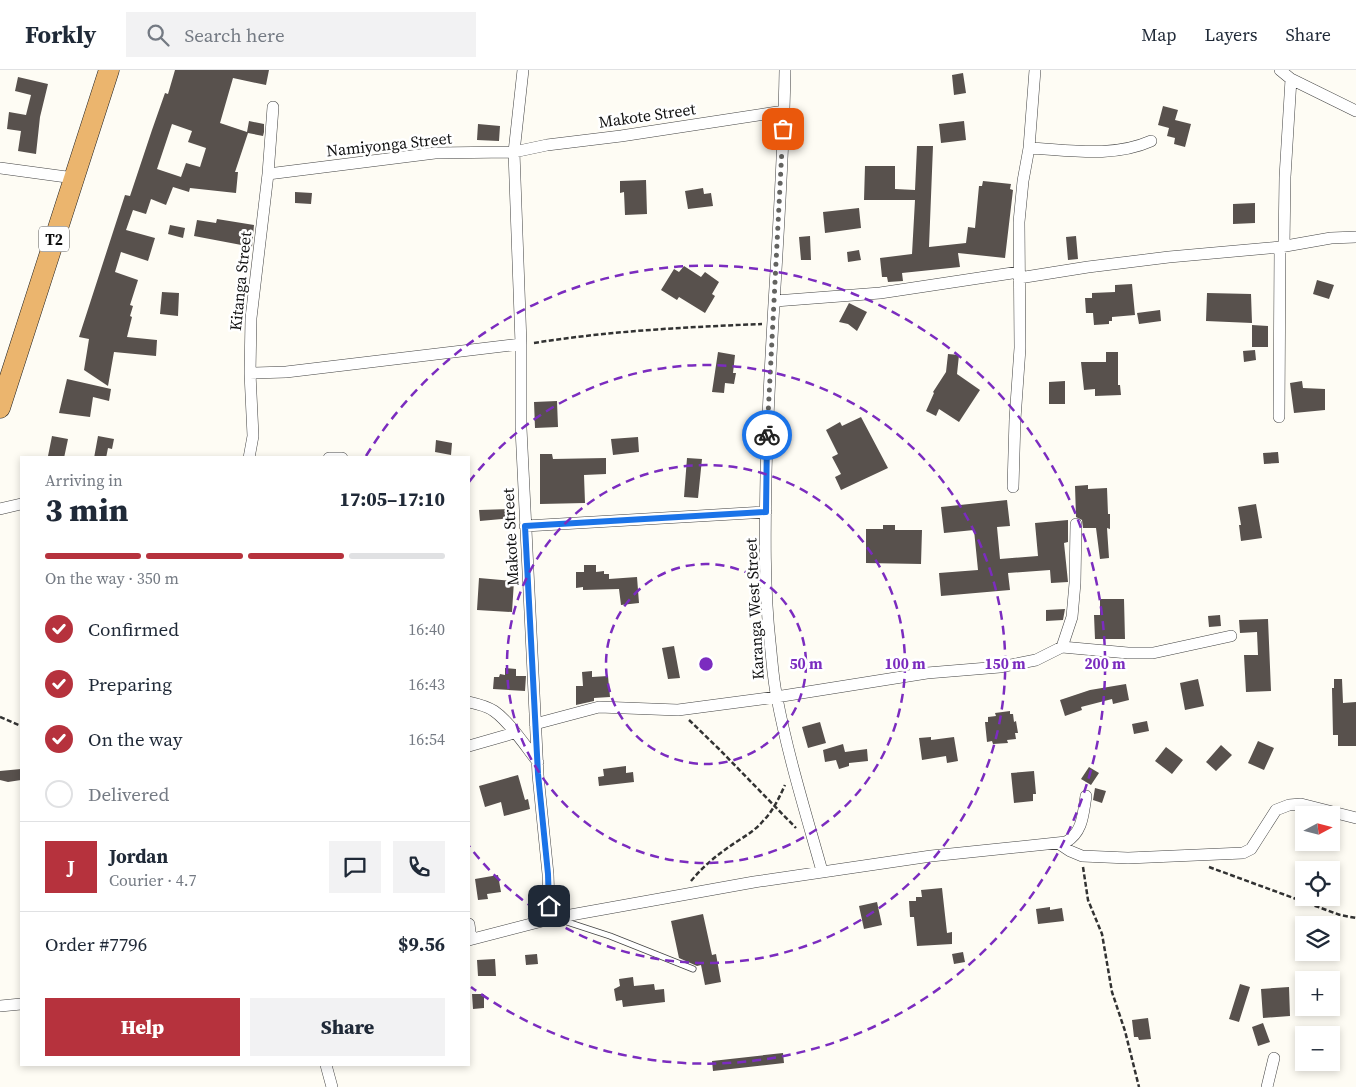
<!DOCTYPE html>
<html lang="en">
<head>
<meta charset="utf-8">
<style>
	body { margin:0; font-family:"Source Serif 4",serif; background:#f2f2f3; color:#1f2937; height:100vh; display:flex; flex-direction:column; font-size:19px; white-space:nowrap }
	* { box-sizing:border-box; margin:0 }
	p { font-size:16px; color:#747a83 }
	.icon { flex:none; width:28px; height:28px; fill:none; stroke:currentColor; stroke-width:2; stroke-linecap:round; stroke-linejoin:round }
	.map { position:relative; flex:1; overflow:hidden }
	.panel { position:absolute; left:20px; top:386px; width:450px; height:610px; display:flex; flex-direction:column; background:#fff; border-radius:0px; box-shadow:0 2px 8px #0003 }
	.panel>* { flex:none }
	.needle { width:32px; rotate:83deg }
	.controls { position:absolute; left:1295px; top:736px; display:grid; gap:10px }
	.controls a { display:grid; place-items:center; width:45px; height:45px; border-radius:0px; background:#fff; box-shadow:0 2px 8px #0003; font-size:25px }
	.pin { position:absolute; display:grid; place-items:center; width:42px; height:42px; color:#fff; margin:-21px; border-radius:10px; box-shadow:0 2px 8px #0006 }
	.courier { position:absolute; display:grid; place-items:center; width:50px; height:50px; margin:-25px; border:4px solid #1a73e8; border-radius:50%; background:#fff; color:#222; box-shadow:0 1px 6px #0007 }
	.head em { font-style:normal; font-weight:800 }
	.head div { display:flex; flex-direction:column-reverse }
	.head { display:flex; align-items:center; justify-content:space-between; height:85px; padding:0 25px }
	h1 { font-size:32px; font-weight:800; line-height:38px }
	.bar { display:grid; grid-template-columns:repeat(4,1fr); gap:8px 5px; align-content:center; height:60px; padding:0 25px }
	.bar i { height:6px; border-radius:4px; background:#e0e1e3 }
	.bar .selected { background:#b6323d }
	.bar p { grid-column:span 4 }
	.line { display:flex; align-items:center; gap:12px; padding:0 25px; border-top:1px solid #e0e1e3 }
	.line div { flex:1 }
	.round { display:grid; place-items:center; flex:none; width:52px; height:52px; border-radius:0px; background:#f2f2f3 }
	ol { padding:0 25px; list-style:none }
	li { display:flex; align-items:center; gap:15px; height:55px }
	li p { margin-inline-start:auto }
	li .icon { padding:5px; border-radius:50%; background:#b6323d; color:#fff; stroke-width:4 }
	li:last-child { color:#747a83 }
	li i { width:28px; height:28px; border:2px solid #e0e1e3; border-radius:50% }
	.action { display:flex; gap:10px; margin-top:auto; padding:10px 25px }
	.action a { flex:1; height:58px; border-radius:0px; background:#b6323d; color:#fff; font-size:20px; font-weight:800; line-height:58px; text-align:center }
	.action a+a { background:#f2f2f3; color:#1f2937 }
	header { display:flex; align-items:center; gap:30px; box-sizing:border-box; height:70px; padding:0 25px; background:#fff; border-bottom:1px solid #e0e1e3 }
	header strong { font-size:24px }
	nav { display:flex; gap:28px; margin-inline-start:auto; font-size:18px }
	.search { width:350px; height:45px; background:#f2f2f3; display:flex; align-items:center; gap:12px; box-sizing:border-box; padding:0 18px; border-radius:0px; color:#747a83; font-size:19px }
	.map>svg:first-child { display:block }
	.building { fill:#58514d; fill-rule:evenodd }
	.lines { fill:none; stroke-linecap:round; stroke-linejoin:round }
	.service-casing { stroke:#434343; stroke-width:7 }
	.minor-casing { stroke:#434343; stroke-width:12 }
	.trunk-casing { stroke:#212121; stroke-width:21 }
	.path { stroke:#323232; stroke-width:2.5; stroke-dasharray:5 2.5; stroke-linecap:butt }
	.service { stroke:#fff; stroke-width:5.5 }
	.minor { stroke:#fff; stroke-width:11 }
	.trunk { stroke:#ebb56e; stroke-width:20 }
	.done { stroke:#636360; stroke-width:5; stroke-dasharray:0 9 }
	.route { stroke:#1a73e8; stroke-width:6 }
	.ring { fill:none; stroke:#7b2cbf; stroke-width:2.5; stroke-dasharray:9 6 }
	.labels { text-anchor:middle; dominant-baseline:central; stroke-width:5; stroke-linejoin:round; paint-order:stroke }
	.shield { fill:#fff; stroke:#585858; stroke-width:1 }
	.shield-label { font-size:15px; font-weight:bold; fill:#101010 }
	.street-label { font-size:16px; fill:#101010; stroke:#fff }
	.centre { fill:#7b2cbf; stroke:#fff; stroke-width:2.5 }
	.ring-label { font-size:15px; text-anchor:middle; font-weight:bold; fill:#7b2cbf; stroke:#fff; stroke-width:5; stroke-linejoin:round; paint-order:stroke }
</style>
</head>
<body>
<header>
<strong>Forkly</strong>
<div class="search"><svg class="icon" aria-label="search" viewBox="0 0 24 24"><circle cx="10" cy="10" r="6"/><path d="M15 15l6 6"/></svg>Search here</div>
<nav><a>Map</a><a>Layers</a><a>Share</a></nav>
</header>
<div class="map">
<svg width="1356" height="1017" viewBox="0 0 1356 1017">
	<rect width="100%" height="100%" fill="#fefcf4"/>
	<path class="building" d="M175,0H269L266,15L233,8L220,53L247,62L249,51L264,54V62L263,66L248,63L235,102H238L236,123L190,118L189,122L173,117L166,135L151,129L146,144L133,140L126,160L155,168L148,191L121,182L115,202L138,210L130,235L133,236L130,246L132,247L127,267L157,270L156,286L114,282L108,316L84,300L89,269L79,267L125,125L130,126L152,60L165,23L168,24ZM172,54L192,61L188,72L206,78L200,97L186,93L181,107L157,99Z
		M963,3L966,23L954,25L952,5Z
		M18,7L48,14L40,47L36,84L18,81L21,61L7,59L9,42L26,45L31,25L15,21Z
		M1163,36L1178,40L1175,50L1191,54L1185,77L1174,74L1175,68L1167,66L1169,58L1158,55Z
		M964,51L966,70L941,73L939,54Z
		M478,54L500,56L499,71L477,70Z
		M917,76H933L929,177L966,173L968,157L975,158L979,116H982L983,111L1011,114L1010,119L1013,120L1005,188L958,183L960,197L902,203L903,211L888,212L887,207H882L880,188L912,184L915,130H864L865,96H895V119L915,120Z
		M646,110L647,144L625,145L624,122L620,123V111Z
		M703,118L704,124L711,123L713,136L688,139L685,121Z
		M295,122L312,123L311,134L295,133Z
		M1255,133V153L1233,154V134Z
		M859,138L861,158L825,163L823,142Z
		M217,149L254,155L252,177L194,166L197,150L216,153Z
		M170,155L185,158L183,168L168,164Z
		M810,166L811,190H801L799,167Z
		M1076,166L1078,189L1068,190L1066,167Z
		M859,180L861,190L848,192L847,182Z
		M684,196L701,207L705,202L719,212L712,224L715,226L705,243L679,227L677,230L661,220L674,199L679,202Z
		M1317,210L1334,215L1329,229L1313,224Z
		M1132,214L1135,245L1112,247V251H1109V254L1094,255L1093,243H1086L1085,228H1092V223L1115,222V215Z
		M162,222L179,223L178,246L160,244Z
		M1207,223L1251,224L1252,253L1206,251Z
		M849,233L867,242L857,261L848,254L839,252Z
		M1160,240L1161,251L1139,254L1137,243Z
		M1252,255L1268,256V277H1252Z
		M1255,280L1256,290L1244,292L1243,281Z
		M718,282L735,285L733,303H736L734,314L725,313L724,323L712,322Z
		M1106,282H1118V315H1120L1121,325L1095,326V319L1084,320L1081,292H1106Z
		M948,284L959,285L957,304L980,320L959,352L939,339L936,346L926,341L934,323L933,322L946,302Z
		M67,309L111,319L109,331L93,327L90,347L59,343Z
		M1065,311V334H1049V312Z
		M1302,311L1303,318L1325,319V340L1294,343L1290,313Z
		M557,331L558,357L535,358L534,332Z
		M861,347L888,398L841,420L835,407L841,404L832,387L838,384L826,360L840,352L842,356Z
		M52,366L68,369L64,388L48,386Z
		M98,366L114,369L112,379L108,378L106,388H94Z
		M638,367L639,382L613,385L611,369Z
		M436,370L452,373L451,385L435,382Z
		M1278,382L1279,393L1264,394L1263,383Z
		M540,384H552L553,389L606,388V404L584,405L585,433L540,434Z
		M687,388L702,389L698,428L684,427Z
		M1088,415V419L1107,418L1108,444H1110V459L1107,458L1109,488L1100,489L1096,458H1083L1082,450L1076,447L1075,416Z
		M1007,430L1010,456L997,457L1000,489L1038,486L1035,453L1068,450V472L1064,473L1068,512L1051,513L1050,500L1008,503L1010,520L941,526L939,503L978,500L974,460L944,463L941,437Z
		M1256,434L1262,468L1241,471L1239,455H1241L1238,437Z
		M512,439L513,448L480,451L479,440Z
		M883,455H895V460H922L921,494L866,493V459H883Z
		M584,495H596V502L604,501V504H609V509L637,507L639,533L621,535L619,519L583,520V517L576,518V502H584Z
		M479,508L514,511L512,542L477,540Z
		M1100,529H1124L1125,569H1095L1094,545H1100Z
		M1065,539L1063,550L1046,551V540Z
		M1220,545L1221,556L1209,557L1208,546Z
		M1268,549L1271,621L1246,622L1244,585H1258L1257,562L1240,563L1239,550Z
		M674,576L680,608L668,609L662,578Z
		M505,598L516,599V606H526L525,621L493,619L494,607H499L500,604L505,605Z
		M592,601V607L608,606L610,627L594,628V631L576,635V616H583L582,602Z
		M1198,609L1204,636L1185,640L1180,613Z
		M1334,609H1342L1343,633L1356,632V676H1338V665H1333L1332,618H1334Z
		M1126,614L1129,630L1113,634L1112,629L1081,637L1082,640L1065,646L1060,630L1090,620Z
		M1010,641V644H1013L1014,652L1016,651L1018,663H1015L1016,669L1007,670L1008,673L993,674L992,671L987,672L985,652H988V647L996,646L995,643Z
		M1147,651L1149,661L1134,664L1132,654Z
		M820,652L826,673L808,678L802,657Z
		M931,667V670L954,667L958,691L947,693L946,686L922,690L919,668Z
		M1258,671L1274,678L1264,700L1248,693Z
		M843,674L845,682L867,679L868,691L849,693V696L839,699L836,690L825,692L823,680Z
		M1221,675L1232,685L1216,701L1206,692Z
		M1166,677L1183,690L1172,704L1155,691Z
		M626,696V703L633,702L634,712L599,716L598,707L604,706L603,699Z
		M1089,697L1099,703L1091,715L1081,709Z
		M21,699V710L8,712L0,710V701Z
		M1034,701L1036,724H1033V731L1014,733L1011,703Z
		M518,705L525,730L528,729L530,739L504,746L501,732L485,737L479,716Z
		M1095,718L1106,721L1102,733L1093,730Z
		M498,805L501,822L487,824L488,829L478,830L475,809Z
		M942,818L947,863L952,862V874L917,876L914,847H910L909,831H916V827H922L921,820Z
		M877,832L882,855L864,859L859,836Z
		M1050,837V840L1062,838L1064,851L1038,854L1036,839Z
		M703,844L712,885L716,884L721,912L705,915L701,895L697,896L679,888L671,851Z
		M963,882L965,892L954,894L952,884Z
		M537,884L538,894L526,895L525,885Z
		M495,889L496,906H478L477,890Z
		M633,907L634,916L654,914L655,920L664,919L665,932L623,937L622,930L616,931L614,919L620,916L619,909Z
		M1240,914L1250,917L1239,952L1229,949Z
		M1289,917L1290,946L1263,948L1261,919Z
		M472,924H484V938L473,939Z
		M1148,948L1151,969L1139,970L1138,967H1134L1132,950Z
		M1263,953L1270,972L1258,976L1252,957Z
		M783,983L784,993L713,1001L712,991Z"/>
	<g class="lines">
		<defs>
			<path id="service" d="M561,850L610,866L693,899"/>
			<path id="minor" d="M785,0C783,135 769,270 766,405C765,460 764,517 770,572C772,590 773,610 777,628C788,686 806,744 822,801
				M1280,0L1291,9L1356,41
				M1029,78C1069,80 1113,88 1151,71
				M0,98L74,108
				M268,104L435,83L514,82L523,0
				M1284,176L1285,107L1291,9
				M1019,208L1088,197L1169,187L1280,177L1331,168L1356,167
				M775,231L880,223L1019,202
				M250,303L286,302L521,274
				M1279,347L1280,177
				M249,388L253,366L250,303L251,248L268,104L273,37
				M329,388H342
				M1013,417L1015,349L1020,278L1019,152L1023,111L1029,78L1035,0
				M0,439L21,434
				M525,456L766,442
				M1062,577L1128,583H1153L1231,566
				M469,632C478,634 487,636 494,641C510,652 526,677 538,692
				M535,654L599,637L678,640L776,627L927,603L1000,597L1036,590L1062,577L1072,547L1075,513L1076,454
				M469,676L514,663
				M1058,773L1070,781L1082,786L1128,788L1243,783L1251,779L1276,740L1289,735L1301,734L1356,748
				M548,850L549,836L548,804L538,705L521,358V274L514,82L547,75L621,66L784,41
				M469,854L471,869
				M469,870L554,848L754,812L931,786L1066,772C1083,762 1083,744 1086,726
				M0,936L21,934
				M326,995L332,1017
				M1267,1017L1274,988"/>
			<path id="trunk" d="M0,338L109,0"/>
		</defs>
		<use href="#service" class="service-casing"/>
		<use href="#minor" class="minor-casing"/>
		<use href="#trunk" class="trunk-casing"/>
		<path class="path" d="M534,273C609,261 686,257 762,254
			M0,647L21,656
			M689,650L719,679L796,758
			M1083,797L1088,830L1102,864L1112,922L1125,961L1139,1017
			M1209,797L1340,845L1356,848
			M691,811C701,799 713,788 726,779C738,770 753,763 763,751C773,741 779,728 785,715"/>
		<use href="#service" class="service"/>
		<use href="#minor" class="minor"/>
		<use href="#trunk" class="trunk"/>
	</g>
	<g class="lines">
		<path class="done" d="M767,365L783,59"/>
		<path class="route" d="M549,836L548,804L538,704L525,456L766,442L767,365"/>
	</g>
	<g class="ring">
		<circle cx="706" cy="594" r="100"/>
		<circle cx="706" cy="594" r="199"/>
		<path d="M469 412A299 299 0 1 1 469 776"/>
		<path d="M366 386A399 399 0 1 1 471 917"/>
	</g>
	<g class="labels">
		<rect class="shield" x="39" y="156.5" width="30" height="25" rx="4"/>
		<g class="shield-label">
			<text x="54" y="169">T2</text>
		</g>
		<g class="street-label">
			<text transform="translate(647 45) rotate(-8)">Makote Street</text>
			<text transform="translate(389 74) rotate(-6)">Namiyonga Street</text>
			<text transform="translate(240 211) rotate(-84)">Kitanga Street</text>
			<text transform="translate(510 467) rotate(-93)">Makote Street</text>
			<text transform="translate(754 539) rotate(-93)">Karanga West Street</text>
		</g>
	</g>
	<circle cx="706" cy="594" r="8" class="centre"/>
	<g class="ring-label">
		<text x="806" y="599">50 m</text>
		<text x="905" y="599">100 m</text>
		<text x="1005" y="599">150 m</text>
		<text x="1105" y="599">200 m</text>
	</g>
</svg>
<div class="controls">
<a><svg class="needle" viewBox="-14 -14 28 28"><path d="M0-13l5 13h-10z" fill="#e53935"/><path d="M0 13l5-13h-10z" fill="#747a83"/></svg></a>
<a><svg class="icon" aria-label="locate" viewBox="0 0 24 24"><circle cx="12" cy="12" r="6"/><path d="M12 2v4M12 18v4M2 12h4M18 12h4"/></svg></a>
<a><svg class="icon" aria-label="layers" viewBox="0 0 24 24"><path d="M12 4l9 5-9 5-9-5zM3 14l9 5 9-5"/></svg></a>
<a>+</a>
<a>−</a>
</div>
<div class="pin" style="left:783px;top:59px;background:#ea580c"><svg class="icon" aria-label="bag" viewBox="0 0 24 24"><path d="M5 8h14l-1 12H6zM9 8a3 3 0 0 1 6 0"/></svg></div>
<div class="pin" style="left:549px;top:836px;background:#1f2937"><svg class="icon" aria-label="home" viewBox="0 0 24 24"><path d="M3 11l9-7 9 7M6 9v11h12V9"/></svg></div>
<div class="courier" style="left:767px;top:365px"><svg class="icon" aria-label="bike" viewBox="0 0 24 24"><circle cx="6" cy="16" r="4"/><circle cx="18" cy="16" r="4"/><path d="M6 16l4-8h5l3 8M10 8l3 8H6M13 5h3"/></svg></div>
<section class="panel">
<div class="head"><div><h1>3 min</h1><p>Arriving in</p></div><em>17:05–17:10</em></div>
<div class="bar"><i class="selected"></i><i class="selected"></i><i class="selected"></i><i></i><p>On the way · 350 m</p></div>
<ol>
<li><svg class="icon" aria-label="check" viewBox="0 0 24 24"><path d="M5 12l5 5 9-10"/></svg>Confirmed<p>16:40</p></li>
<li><svg class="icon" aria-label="check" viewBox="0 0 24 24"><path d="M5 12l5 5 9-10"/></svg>Preparing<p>16:43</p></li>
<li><svg class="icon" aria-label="check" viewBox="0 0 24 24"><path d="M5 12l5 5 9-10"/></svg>On the way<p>16:54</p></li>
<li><i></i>Delivered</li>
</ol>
<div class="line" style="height:90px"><b class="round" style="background:#b6323d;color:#fff">J</b><div><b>Jordan</b><p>Courier · 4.7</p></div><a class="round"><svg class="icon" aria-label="chat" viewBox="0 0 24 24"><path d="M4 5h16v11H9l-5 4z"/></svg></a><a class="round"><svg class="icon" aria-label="phone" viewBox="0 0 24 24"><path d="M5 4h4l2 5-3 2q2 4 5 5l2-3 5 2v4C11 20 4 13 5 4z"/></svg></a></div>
<div class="line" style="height:65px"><div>Order #7796</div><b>$9.56</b></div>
<div class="action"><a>Help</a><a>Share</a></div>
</section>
</div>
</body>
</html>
